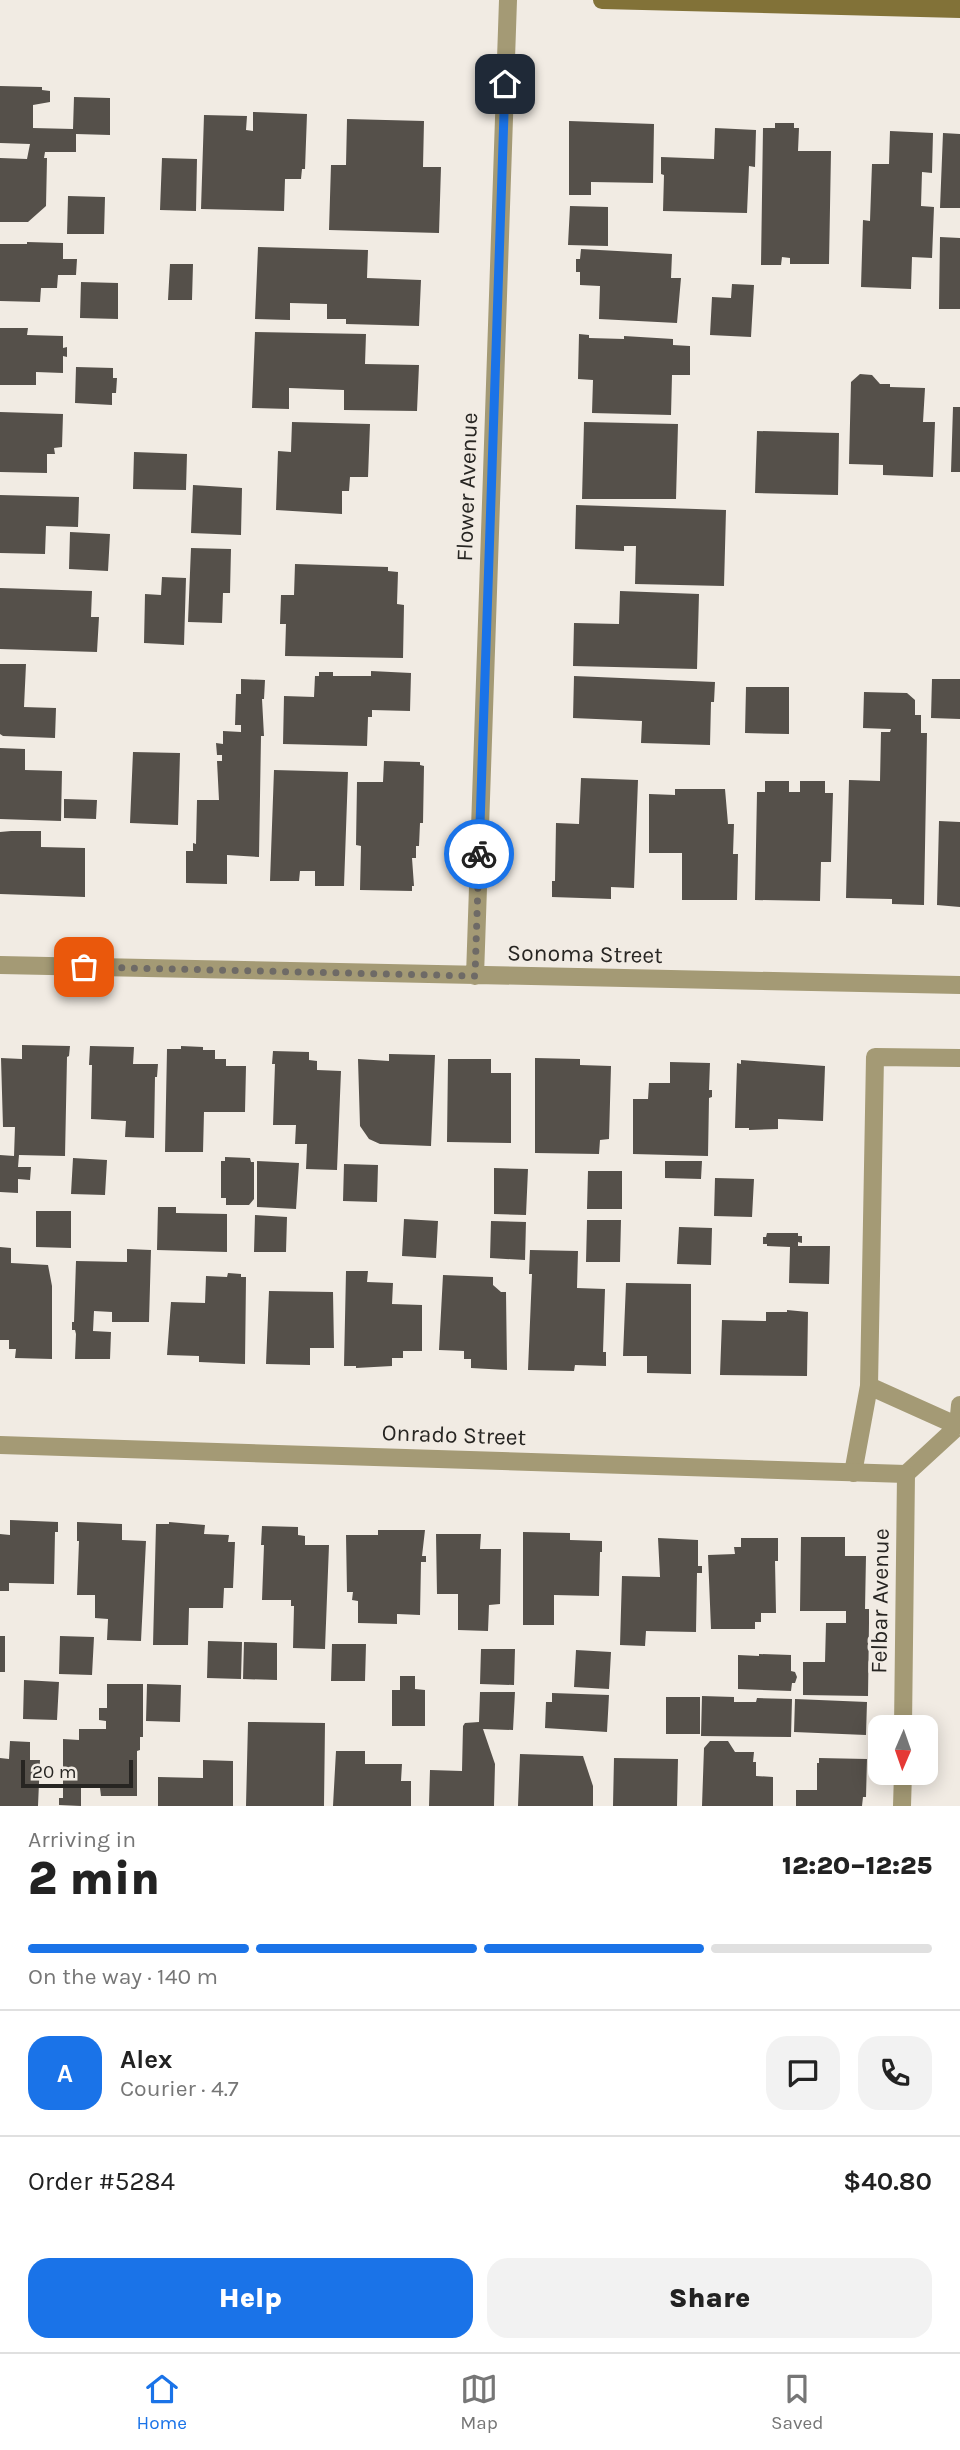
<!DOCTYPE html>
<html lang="en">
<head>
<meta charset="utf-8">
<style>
	body { margin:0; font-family:Karla,sans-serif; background:#f2f2f2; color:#222; height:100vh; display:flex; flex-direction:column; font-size:26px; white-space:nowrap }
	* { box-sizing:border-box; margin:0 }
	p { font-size:23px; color:#767676 }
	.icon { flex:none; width:38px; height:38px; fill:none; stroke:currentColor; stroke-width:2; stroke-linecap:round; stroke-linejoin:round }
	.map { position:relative; height:1806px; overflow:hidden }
	.sheet { display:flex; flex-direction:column; background:#fff; flex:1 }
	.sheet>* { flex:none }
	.needle { width:46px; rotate:182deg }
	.buttons { position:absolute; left:868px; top:1715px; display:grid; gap:14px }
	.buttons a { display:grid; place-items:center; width:70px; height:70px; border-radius:14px; background:#fff; box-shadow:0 4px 18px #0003; font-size:35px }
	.scale { position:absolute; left:21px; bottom:18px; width:112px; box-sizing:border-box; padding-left:7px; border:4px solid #272522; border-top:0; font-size:19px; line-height:24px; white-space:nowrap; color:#272522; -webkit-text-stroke:5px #f1ebe3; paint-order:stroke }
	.pin { position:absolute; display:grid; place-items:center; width:60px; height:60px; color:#fff; margin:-30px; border-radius:14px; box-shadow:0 4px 10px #0006 }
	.courier { position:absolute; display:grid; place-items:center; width:70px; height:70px; margin:-35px; border:5px solid #1a73e8; border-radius:50%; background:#fff; color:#222; box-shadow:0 2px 9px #0007 }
	.headline em { font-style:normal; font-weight:800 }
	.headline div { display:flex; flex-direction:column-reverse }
	.headline { display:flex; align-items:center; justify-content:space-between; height:119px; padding:0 28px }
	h1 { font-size:46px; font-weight:800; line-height:52px }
	.bar { display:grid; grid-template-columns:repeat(4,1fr); gap:10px 7px; align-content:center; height:84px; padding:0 28px }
	.bar i { height:9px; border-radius:5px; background:#e0e0e0 }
	.bar .selected { background:#1a73e8 }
	.bar p { grid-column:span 4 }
	.line { display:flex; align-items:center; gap:18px; padding:0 28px; border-top:2px solid #e0e0e0 }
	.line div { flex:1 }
	.round { display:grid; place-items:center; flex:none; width:74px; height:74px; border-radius:21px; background:#f2f2f2 }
	.action { display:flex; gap:14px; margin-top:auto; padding:14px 28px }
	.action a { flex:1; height:80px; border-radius:21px; background:#1a73e8; color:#fff; font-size:28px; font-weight:800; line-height:80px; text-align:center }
	.action a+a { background:#f2f2f2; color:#222 }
	.tabs { display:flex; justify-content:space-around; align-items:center; height:98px; border-top:2px solid #e0e0e0; background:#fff; font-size:19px; color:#767676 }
	.tabs a { display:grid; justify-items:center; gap:4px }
	.tabs .selected { color:#1a73e8 }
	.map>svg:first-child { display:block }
	.building { fill:#55504a }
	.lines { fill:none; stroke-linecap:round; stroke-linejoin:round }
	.lane { stroke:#a49a75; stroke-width:18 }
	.street { stroke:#a49a75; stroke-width:18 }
	.secondary { stroke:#827238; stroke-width:18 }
	.done { stroke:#6e6a66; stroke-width:7; stroke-dasharray:0 12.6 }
	.route { stroke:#1a73e8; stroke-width:9 }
	.labels { text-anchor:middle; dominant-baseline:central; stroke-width:7; stroke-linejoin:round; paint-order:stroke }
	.street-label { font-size:23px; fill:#272522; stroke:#f1ebe3 }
</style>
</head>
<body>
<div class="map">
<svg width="960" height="1806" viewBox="0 0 960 1806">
	<rect width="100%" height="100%" fill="#f1ebe3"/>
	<path class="building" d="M0,86L42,87V90L50,91V102L33,105V128L73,129L74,97L110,98V135L76,134V152H45L44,158H47L46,206L28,222H0V158L27,159L30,144L0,143Z
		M253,112L307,114L305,169H302L301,179H285L284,211L201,209L204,115L247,116L246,130L253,131Z
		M347,119L424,121L423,167H441L439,233L329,230L331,165H346Z
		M569,121L654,124L653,183L591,182V195H569Z
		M775,123H794V128H799L798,151H831L829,264H790V258L782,257L781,265H761L763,128H775Z
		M715,128L756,130L755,167L749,166L747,213L663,211L664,175L661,174V157L714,159Z
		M890,131L933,133L932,173L922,172L921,206L934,207L932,258L912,257L911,289L861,287L863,220L870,221L872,164H889Z
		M943,133L960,134V208H940Z
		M162,158L197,159L196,211L160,210Z
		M68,196L105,197L104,234H67Z
		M570,206L608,207V246L568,245Z
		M940,237L960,238V309H939Z
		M27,242L63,243V259H77L76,275H58L57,288H41L40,302L0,301V244H27Z
		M258,247L368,250L367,278L421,280L419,326L346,324V319H327V304L290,303V320L255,319Z
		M581,249L672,254L671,278H681L677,323L599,319L600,286L580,285V272H576V259H580Z
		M170,264H193L192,300H168Z
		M81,282L118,283V319L80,318Z
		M732,284L754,285L751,337L710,335L712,297L731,298Z
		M0,328H28L27,335L63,336V348L67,347V357L63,356V373L36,372V385H0Z
		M255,332L366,334L365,364L419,365L417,411L344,410V390L289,388V409L252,408Z
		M579,334L589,335V338L624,339V336L673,339V345L690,346V375H672L671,415L592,413L593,380L578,379Z
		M76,367L113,368V378H117L116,393H112V405L75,403Z
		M860,374L872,375L880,384H890V387L925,388L923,422H935L933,477L883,475V465L849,464L851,382Z
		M953,407H960V472H951Z
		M0,412L63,414L62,447L54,448L55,454H47V473L0,472Z
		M292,422L370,424L368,477H350L349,491H342V514L276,510L278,451L291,452Z
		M584,422L678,424L676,499H582Z
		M757,431L839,433L838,495L755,493Z
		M134,452L187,454L186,490L133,489Z
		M193,485L242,488L241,535L191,533Z
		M0,495L79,497L78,527L46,526L45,554L0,553Z
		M576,505L726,510L724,586L635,584L636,546H624V551L575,549Z
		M70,532L110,534L108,571L69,569Z
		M191,548L231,549L230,593H223L222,623L188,622Z
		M295,564L388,567V571L398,572L397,604L404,605L403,658L285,656L286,624H280L281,595H294Z
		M162,577L186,578L184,645L144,643L145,594L161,595Z
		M0,588L92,591L91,617H99L97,652L0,649Z
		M620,591L699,594L697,669L573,666L574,623L619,624Z
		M0,664H26L24,707L56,708L55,738L3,736L0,734Z
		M371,671L411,673L410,711L372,710V717H368L367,746L283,744L284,696L314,697L315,676H319V672H333V676H371Z
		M574,676L715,682L714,702H711L710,745L641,743L642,721L573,718Z
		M241,679L265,680L264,699H262L264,736H261L259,857L227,855V884L186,883V851H193V843L196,844L197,800H219L217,761H222V755H217L216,743L223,744V731L241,732V725H235L236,694H241Z
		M932,679H960V719L931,718Z
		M746,687H789V734L745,733Z
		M864,692L907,693L915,700V715H921V733H927L924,905L892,904V899L846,898L849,780L880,781L881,732H890L891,729L863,728Z
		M0,748L25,749V770L62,771L61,821L0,819Z
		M133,752L180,753L178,825L130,823Z
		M384,761L420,762V765L424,766L423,823H420L419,846H416V858H412L414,886H412V891L360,890L361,846L356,845L357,782H383Z
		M274,770L348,772L344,886H315V871H300L299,881H270Z
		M581,778L638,780L634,888L611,887V899L552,897V881H555L556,823L579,824Z
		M765,781H789V792H800V781H825V793H833L831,862H821L820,901L755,900L757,792H765Z
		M675,789H725L728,824H734L733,854H738L737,900H682V853H649V794L675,795Z
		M64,799L97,800L96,819L64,818Z
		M939,821L960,822V907L937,905Z
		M11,831H41V847L85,848V897L0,894V832Z
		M22,1045L70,1046L69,1056L67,1057L65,1156L19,1155L18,1167H31L30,1180L18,1179V1193L0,1192V1155L14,1156L15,1127H3L1,1058L22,1059Z
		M90,1046L134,1047L133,1064H158L157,1077H155L154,1138L125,1137L126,1121L91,1119L92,1065H89Z
		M181,1046L203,1047V1050H215V1059H226V1066H246L245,1112H204L203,1152H165L167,1049H181Z
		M273,1051L309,1052V1060L317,1061V1070L341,1071L337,1170L306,1169L307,1144H295L296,1125H273L275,1064H272Z
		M389,1054L435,1055L431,1146L380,1144L369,1139L360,1126L358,1059L389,1061Z
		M535,1058L580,1059V1065L611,1066L609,1139L600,1140L599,1154L535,1153Z
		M448,1059H491V1073H511V1143L447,1142Z
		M741,1060L825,1066L823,1121L778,1119V1129L749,1130V1128H735L737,1063L741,1064Z
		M670,1062L710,1063L709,1090H712V1097L709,1098L708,1156L633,1154V1099H648L649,1083H670Z
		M225,1157L250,1158L251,1162H254V1199L249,1205H226V1198H221V1161H225Z
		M73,1158L107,1160L105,1195L71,1194Z
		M257,1161L299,1163L296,1209L257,1207Z
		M665,1161H702L701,1179L665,1178Z
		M344,1164L378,1165L377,1202L343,1201Z
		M494,1168L528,1169L526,1215L494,1214Z
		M588,1171H622V1209H587Z
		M715,1178L754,1179L752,1217L714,1216Z
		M158,1207H176V1213L227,1214V1252L157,1250Z
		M36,1211H71V1248L36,1247Z
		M255,1215L287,1217L286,1252H254Z
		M404,1219L438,1221L436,1258L402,1256Z
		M587,1220H621L620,1262H586Z
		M491,1221L526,1222L525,1260L490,1258Z
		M679,1227L712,1228L711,1265L677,1264Z
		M767,1233H798V1236H802V1243L798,1242V1246H830L829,1284L789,1283L790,1247L767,1246V1244H763V1237H766Z
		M0,1247L11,1248V1263L48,1265L52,1286V1359L15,1358L16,1349H9V1340H0Z
		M127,1249L151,1250L149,1322H112V1312L94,1311L93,1331L111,1332L110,1359H75L76,1334L75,1330H72V1322H74L76,1261L127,1262Z
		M530,1250L578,1251L577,1288L605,1289L603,1352H606V1366L575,1365L574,1371L528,1370L532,1274H529Z
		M346,1271H368L367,1282L393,1283L392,1304L422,1305V1351H403V1358H392V1366L356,1368V1366H344Z
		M228,1273L241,1274V1277H246L245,1364L199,1362V1356L167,1355L171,1302L205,1303L206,1276L227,1277Z
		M443,1275L493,1277V1285L501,1292H506L507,1370L471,1368V1359H464V1351L439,1350Z
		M626,1283L691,1284V1374L647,1373V1356H623Z
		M269,1291L333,1292L334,1348H310V1365L266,1364Z
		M787,1310L808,1312L807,1376L720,1375L722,1320L766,1321V1312H787Z
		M10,1520L58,1522V1532H55L54,1584L9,1583V1591H0V1534L10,1535Z
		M77,1522L122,1524V1540L146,1541L141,1641L107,1640L108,1619L95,1618V1595H77L79,1541H77Z
		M169,1522L205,1525L204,1534L229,1535L228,1542H235L233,1588H224L223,1608H189L188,1645H153L156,1524H169Z
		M262,1526L298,1527V1535L305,1536V1545H329L325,1649L293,1648L294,1606H291V1600H262L264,1545H261Z
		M378,1530H425L422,1556H426V1562H421L420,1615L397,1614V1624L358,1623V1601L352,1600L353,1592H347L346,1535H378Z
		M523,1532L570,1533V1540L602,1541V1552H600L599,1596L554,1595V1625H523Z
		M436,1534H481L480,1549H501L500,1604L489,1605L488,1631L458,1630V1594H437Z
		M801,1537H845V1556H866L865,1609H869V1623L868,1696L803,1695V1662H825L826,1623H846V1611H800Z
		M658,1538L698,1540V1566H702V1573H697L696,1632L646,1631L645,1646L620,1645L622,1576L660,1577Z
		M741,1538H778V1561H775L776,1613H761V1622H755V1629H711L708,1555L735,1554L734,1547H741Z
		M0,1636H5V1672H0Z
		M60,1636L94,1637L92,1675L59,1674Z
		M208,1641L242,1642L241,1679L207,1678Z
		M244,1642L277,1643V1680L243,1679Z
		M332,1644H366L365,1681H331Z
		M481,1649H515L514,1685L480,1684Z
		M576,1650L611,1652L609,1689L574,1687Z
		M759,1654L791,1655V1671L795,1672L797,1677L795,1683H792L791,1691L738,1689V1655L759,1656Z
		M400,1676H415V1689L425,1690V1726H392V1690H400Z
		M24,1680L59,1682L57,1720L23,1719Z
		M107,1684H143V1737H140V1750L137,1751V1796H101L100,1788L81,1786V1806L59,1805V1798H63V1739L79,1740V1729H106V1721L99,1720V1708H107Z
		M147,1684L181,1685L180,1722L146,1721Z
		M480,1692H515L513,1730L483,1729L495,1764L494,1806H429L430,1770L462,1771L463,1726L465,1723L479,1722Z
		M552,1693L609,1695L607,1732L545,1728L546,1702H552Z
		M702,1696L734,1697V1702H756L757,1698L792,1699L791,1737L701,1736Z
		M666,1697H700V1734H666Z
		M795,1699L867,1702L866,1735L794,1732Z
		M248,1722L325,1723L324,1806H246Z
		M10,1741L30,1742V1760H40L38,1806H0V1758L9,1759Z
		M710,1741H728L735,1752H754L753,1762H756V1776L773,1777V1806H702L704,1748Z
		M336,1751H365V1764H402L401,1781H411V1806H333Z
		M520,1754L583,1756L593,1786V1806H518Z
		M614,1758L678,1759L677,1806H613Z
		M819,1758L867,1759L866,1797H863L862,1806H796V1790H817V1763H819Z
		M203,1760L233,1761V1806H158V1777L203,1778Z"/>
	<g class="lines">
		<path class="lane" d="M869,1386L958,1426
			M853,1473L869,1386L875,1057L960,1058
			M906,1474L958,1426L960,1405"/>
		<path class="street" d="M0,965L960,985
			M475,976L508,0
			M0,1445L906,1474L903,1727
			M902,1806L903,1773"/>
		<path class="secondary" d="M602,0L960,9"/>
	</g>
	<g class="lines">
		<path class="done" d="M84,967L475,976L479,854"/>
		<path class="route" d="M479,854L505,84"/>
	</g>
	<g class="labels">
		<g class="street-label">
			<text transform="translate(467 487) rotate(-88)">Flower Avenue</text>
			<text transform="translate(585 954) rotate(1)">Sonoma Street</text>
			<text transform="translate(454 1435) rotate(2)">Onrado Street</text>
			<text transform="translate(880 1601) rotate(-89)">Felbar Avenue</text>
		</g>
	</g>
</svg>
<div class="buttons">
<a><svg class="needle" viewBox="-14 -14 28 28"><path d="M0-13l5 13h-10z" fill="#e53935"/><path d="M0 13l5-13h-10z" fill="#767676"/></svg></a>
</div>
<div class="scale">20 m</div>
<div class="pin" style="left:84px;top:967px;background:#ea580c"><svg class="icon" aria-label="bag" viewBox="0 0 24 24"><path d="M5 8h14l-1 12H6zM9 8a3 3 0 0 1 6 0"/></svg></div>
<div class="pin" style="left:505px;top:84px;background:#1f2937"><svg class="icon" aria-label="home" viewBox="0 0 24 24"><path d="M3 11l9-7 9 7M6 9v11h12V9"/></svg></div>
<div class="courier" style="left:479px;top:854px"><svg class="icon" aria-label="bike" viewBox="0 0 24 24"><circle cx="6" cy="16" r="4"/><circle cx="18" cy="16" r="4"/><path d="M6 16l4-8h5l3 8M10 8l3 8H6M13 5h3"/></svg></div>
</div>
<section class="sheet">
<div class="headline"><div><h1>2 min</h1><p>Arriving in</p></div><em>12:20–12:25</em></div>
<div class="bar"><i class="selected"></i><i class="selected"></i><i class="selected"></i><i></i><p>On the way · 140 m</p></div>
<div class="line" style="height:126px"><b class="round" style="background:#1a73e8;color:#fff">A</b><div><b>Alex</b><p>Courier · 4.7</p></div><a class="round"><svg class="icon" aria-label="chat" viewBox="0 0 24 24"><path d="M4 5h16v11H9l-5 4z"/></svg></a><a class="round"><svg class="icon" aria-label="phone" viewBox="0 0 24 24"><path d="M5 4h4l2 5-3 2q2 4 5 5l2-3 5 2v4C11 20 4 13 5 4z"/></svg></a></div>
<div class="line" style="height:91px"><div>Order #5284</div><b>$40.80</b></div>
<div class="action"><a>Help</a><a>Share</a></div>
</section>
<nav class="tabs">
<a class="selected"><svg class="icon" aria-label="home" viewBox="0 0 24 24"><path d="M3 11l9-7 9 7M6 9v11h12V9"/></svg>Home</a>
<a><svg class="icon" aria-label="map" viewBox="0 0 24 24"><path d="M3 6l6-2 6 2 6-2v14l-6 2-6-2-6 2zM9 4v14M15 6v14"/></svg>Map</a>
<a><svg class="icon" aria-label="saved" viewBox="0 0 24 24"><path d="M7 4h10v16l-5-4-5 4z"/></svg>Saved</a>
</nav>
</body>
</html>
